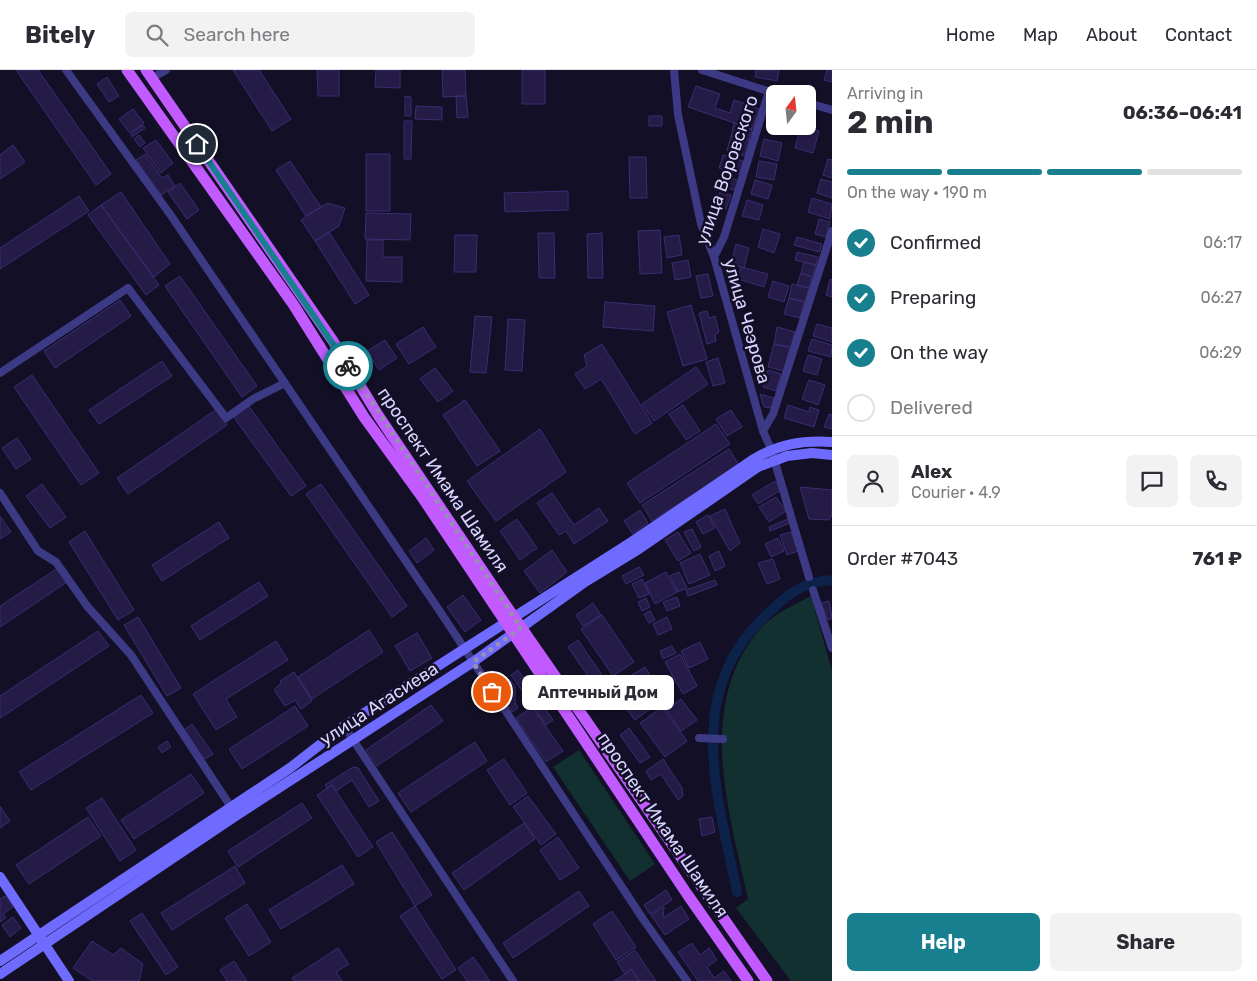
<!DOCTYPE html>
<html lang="en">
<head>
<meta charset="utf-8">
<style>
	body { margin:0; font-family:Rubik,sans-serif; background:#f2f2f3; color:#2b2b33; height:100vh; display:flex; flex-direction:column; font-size:19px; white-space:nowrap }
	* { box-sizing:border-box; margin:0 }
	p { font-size:16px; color:#7c7c81 }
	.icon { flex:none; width:28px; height:28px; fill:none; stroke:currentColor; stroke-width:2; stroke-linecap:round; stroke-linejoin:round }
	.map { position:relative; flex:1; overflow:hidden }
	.details { display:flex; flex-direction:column; background:#fff; width:425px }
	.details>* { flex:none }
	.needle { width:32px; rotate:15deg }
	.tools { position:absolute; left:766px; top:15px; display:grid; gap:10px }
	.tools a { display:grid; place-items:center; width:50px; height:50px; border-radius:8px; background:#fff; box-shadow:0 1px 4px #0004; font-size:25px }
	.pin { position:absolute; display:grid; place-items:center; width:42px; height:42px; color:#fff; margin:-21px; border:2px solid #fff; border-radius:50%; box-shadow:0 1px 5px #0007 }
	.courier { position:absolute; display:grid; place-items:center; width:50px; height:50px; margin:-25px; border:4px solid #187f8f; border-radius:50%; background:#fff; color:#222; box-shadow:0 1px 6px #0007 }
	.bubble { position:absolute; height:35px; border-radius:8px; background:#fff; box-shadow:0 1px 4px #0004; font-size:16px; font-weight:700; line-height:35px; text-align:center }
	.headline em { font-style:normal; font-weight:700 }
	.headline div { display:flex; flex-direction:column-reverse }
	.headline { display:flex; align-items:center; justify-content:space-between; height:85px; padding:0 15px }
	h1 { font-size:32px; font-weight:700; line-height:38px }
	.bar { display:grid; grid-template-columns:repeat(4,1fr); gap:8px 5px; align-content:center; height:60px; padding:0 15px }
	.bar i { height:6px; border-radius:4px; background:#e1e1e2 }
	.bar .current { background:#187f8f }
	.bar p { grid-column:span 4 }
	.line { display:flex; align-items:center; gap:12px; padding:0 15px; border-top:1px solid #e1e1e2 }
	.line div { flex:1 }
	.round { display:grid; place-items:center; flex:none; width:52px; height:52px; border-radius:8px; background:#f2f2f3 }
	ol { padding:0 15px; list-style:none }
	li { display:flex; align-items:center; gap:15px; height:55px }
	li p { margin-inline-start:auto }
	li .icon { padding:5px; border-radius:50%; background:#187f8f; color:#fff; stroke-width:4 }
	li:last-child { color:#7c7c81 }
	li i { width:28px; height:28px; border:2px solid #e1e1e2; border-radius:50% }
	.action { display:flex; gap:10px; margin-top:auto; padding:10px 15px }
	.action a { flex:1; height:58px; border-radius:8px; background:#187f8f; color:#fff; font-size:20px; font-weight:700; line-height:58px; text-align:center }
	.action a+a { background:#f2f2f3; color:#2b2b33 }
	header { display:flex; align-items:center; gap:30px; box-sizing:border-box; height:70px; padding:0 25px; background:#fff; border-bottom:1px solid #e1e1e2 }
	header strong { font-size:24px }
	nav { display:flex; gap:28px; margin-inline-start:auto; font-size:18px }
	.search { width:350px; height:45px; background:#f2f2f3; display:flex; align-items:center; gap:12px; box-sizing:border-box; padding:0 18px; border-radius:8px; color:#7c7c81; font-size:19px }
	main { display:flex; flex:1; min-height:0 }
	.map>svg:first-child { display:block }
	.green { fill:#12302f }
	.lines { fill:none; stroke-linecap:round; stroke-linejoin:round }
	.canal { stroke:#0c2248; stroke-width:10 }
	.building { fill:#241b47; stroke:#3b2d73 }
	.street { stroke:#3d3a85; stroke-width:8 }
	.secondary { stroke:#6f6bff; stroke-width:10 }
	.primary { stroke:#c25bff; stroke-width:11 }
	.done { stroke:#948fb3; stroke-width:5; stroke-dasharray:0 9 }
	.route { stroke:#187f8f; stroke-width:6 }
	.labels { text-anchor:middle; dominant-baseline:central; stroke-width:5; stroke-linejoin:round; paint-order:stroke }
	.street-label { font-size:18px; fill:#d9d4ff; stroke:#130f26 }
</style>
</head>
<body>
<header>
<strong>Bitely</strong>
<div class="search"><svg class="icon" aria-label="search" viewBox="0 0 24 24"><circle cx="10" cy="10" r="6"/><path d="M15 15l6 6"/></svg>Search here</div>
<nav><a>Home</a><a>Map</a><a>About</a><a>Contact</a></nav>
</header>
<main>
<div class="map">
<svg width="832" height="911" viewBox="0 0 832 911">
	<rect width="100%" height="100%" fill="#130f26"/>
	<path class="green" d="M811,526L832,601V911H791L736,838L748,829C729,742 695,635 760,559C773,544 794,535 811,526Z
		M579,680L655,794L630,811L553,697Z"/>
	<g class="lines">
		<path class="canal" d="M737,822C718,727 683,624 764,547C786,526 800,512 832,510"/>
	</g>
	<path class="building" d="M16,0H38L111,104L96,115Z
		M233,0H259L291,49L272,61Z
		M317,0H339V26H318Z
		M376,0H400V18L375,17Z
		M442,0H465L466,26L443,27Z
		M522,0H545V34H522Z
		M756,0H779L777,11L755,7Z
		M827,0H832V12L824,10Z
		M107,7L119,26L109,32L97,14Z
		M696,16L720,24L715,38L730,43L734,30L760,39L752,59L688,37Z
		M405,26L411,27V46H405Z
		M456,26H466L468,47L457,48Z
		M416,36L442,37V50L415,49Z
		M133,39L144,53L130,63L119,49Z
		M774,39L775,56H788L786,62L769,57Z
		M649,46H662V56H649Z
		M404,51H412L411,89H404Z
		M734,53L752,59L749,70L731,66Z
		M143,55L145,58L132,67L131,64Z
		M801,56L819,61L813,83L795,78Z
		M139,65L145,73L140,77L134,69Z
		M731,66L749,70L745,86L727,81Z
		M764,69L782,73L778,91L760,86Z
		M156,70L173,93L161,103L143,78Z
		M13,75L25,92L0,109V85Z
		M145,84L162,108L168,105L175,116L161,125L136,90Z
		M366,84H390V141H366Z
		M723,85L743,91L739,104L719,98Z
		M629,87H646L647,128H630Z
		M828,89L832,90V108L823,105Z
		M290,91L321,137L306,146L276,100Z
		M759,91L777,94L774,110L756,107Z
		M728,107L740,111L737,121L724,117Z
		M821,109L832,112V128L817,123Z
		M755,110L772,115L768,129L751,124Z
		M180,113L199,140L187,149L168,122Z
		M568,121V140L505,142L504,123Z
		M121,122L170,194L154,207L101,135Z
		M720,122L731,125L726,139L715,136Z
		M79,126L89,141L0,199V178Z
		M812,128L832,134L830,149L808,142Z
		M747,130L763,135L759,150L742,146Z
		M327,133L345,138L339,156L315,171L301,150Z
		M101,135L159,215L146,225L88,145Z
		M366,143L411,144L410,170L365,169Z
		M819,149L830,152L826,167L815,164Z
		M763,159L780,164L774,183L758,177Z
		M660,160L662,203L640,204L638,161Z
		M329,162L369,225L355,234L315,171Z
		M538,163H554L555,208H539Z
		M602,163L603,208H588L587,164Z
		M455,165H477L476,202H454Z
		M679,165L682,185L667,188L664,167Z
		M797,167L822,174L819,182L794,175Z
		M367,170H383V187H402V212L366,211Z
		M736,174L749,178L744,198L731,194Z
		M797,182L818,187L816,195L795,190Z
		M688,190L691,207L675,210L672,193Z
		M804,192L816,195L812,207L801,203Z
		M741,197L768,204L764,217L738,209Z
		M801,203L812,207L809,218L797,215Z
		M708,204L713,226L701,228L696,206Z
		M180,206L257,316L242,327L165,216Z
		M830,209L832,210V227L826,225Z
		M773,211L789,216L784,232L768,227Z
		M792,214L809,218L805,232L789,228Z
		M789,228L804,232L800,248L784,244Z
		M120,230L131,246L55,298L44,281Z
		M605,232L655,236L653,261L603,257Z
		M691,235L707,289L683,296L667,242Z
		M707,241L709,248L715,246L719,262L715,265L716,271L707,274L699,243Z
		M475,246L492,247L486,303L470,302Z
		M508,249L525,250L522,301L505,300Z
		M817,254L832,258V272L813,266Z
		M423,257L436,277L409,294L396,274Z
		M777,257L795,262L791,277L774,274Z
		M812,269L832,275L831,287L808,281Z
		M385,270L397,288L379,300L367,281Z
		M602,274L652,353L635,364L601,309L585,319L575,304L587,296L584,285Z
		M774,274L790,278L784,301L768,297Z
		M808,285L822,289L817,305L803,301Z
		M718,288L725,313L713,316L706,292Z
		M162,291L172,306L99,354L89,340Z
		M696,297L708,314L654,351L642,334Z
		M435,298L453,321L438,332L420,309Z
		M768,300L781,304L776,321L763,317Z
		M32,305L99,403L81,415L14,317Z
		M809,310L825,315L818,335L802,329Z
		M760,324L774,328L771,338L764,337Z
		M465,330L500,381L477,396L443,345Z
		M248,335L306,416L291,426L233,346Z
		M683,335L700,361L686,370L669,344Z
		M788,335L809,342L810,337L819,340L814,357L784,348Z
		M217,339L227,355L128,424L117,408Z
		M731,340L742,357L727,366L716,349Z
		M829,344L832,345V359L824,357Z
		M716,354L730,374L640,433L627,413Z
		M540,359L566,402L496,451L467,411Z
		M17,368L31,389L16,399L2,378Z
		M729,379L739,395L652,451L642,435Z
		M775,411L781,420L758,434L752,425Z
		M42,414L66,447L50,458L26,426Z
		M321,414L407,536L392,547L306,424Z
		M800,417L832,420V445L829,450L809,449Z
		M552,423L574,455L599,438L608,451L574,474L566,461L559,465L537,433Z
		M776,427L786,441L769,452L759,437Z
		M725,439L740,473L730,481L710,446Z
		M640,440L648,453L633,464L624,451Z
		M708,445L715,458L703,464L696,452Z
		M0,446L11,462L0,469Z
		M517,449L537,478L520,490L500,461Z
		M788,449L790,453L770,461L769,457Z
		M219,452L229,468L162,511L152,495Z
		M692,459L701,477L694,481L684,462Z
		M85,461L134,540L118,550L69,472Z
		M678,462L691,483L678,491L665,470Z
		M791,462L798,481L787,485L780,465Z
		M426,468L434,480L417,493L409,481Z
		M778,468L784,481L771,487L765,474Z
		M552,480L567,502L540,523L524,501Z
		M719,481L725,496L715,501L709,486Z
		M700,484L710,505L689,514L680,493Z
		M773,489L780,509L767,514L758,493Z
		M639,497L644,505L626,514L622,506Z
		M58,498L67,512L0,557V536Z
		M666,502L677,522L655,534L645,513Z
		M679,502L687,518L678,522L670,506Z
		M642,509L649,524L639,528L632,514Z
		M715,510L717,515L688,526L686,520Z
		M259,512L268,526L200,570L191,556Z
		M463,525L481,550L465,562L447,537Z
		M677,527L680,536L667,541L663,532Z
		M646,528L650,537L642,541L638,532Z
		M829,531L832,548L828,550L821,533Z
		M593,533L601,545L583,556L576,545Z
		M650,541L655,550L649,553L644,544Z
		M602,545L634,592L613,606L581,559Z
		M138,547L181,618L167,626L124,555Z
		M667,547L672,559L658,565L653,554Z
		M369,560L383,582L312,629L298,607Z
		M98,561L109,576L0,648V626Z
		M417,563L432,588L410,601L395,576Z
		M578,570L602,605L592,612L568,577Z
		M276,571L288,590L226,629L237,647L216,660L193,624Z
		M700,572L708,589L689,598L681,581Z
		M672,576L676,583L663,589L660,581Z
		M680,584L697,616L683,624L665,592Z
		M645,597L652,608L636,617L630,606Z
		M518,600L553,650L546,655L511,605Z
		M491,601L511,611L515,617V632L518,638L512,642L485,605Z
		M294,602L312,631L301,639L295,630L285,636L274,620L281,613L280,611Z
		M627,608L633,619L620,626L614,614Z
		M653,611L663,624L650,633L653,637L635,650L623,634Z
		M141,625L153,643L31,720L19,702Z
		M681,629L697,650L681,661L666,640Z
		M431,635L443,651L377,696L366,680Z
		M295,636L308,656L242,699L229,679Z
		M532,637L563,681L546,692L516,648Z
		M662,637L687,671L665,687L640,653Z
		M192,654L213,684L205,689L198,686L183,661Z
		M629,658L650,687L640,693L620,665Z
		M167,671L171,677L162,683L158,677Z
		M475,672L487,691L411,742L398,723Z
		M504,689L527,723L510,735L487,700Z
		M663,689L682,718L683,726L678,730L661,704L651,710L646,701Z
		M353,697L358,698L379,731L369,737L352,710L336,721L332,715L327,718L325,715Z
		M191,704L204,723L134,769L121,750Z
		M332,715L373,777L358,787L317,725Z
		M528,726L556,764L541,775L513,737Z
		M102,728L136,780L120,791L86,738Z
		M302,733L312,748L238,797L228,781Z
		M0,736L10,751L0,758Z
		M88,747L101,766L29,814L16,795Z
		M712,747L715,762L702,766L699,749Z
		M524,753L535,769L464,820L452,803Z
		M392,762L432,825L415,836L376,772Z
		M558,767L579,798L560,810L540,780Z
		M342,795L354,814L281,859L269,840Z
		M235,796L245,813L172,860L161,843Z
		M666,820L672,830L650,844L644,835Z
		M579,821L589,836L513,888L503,873Z
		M5,826L13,837L3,844L6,848L0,852V829Z
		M247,834L271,872L249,886L225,848Z
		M415,836L456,900L442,909L400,846Z
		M681,836L689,849L665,865L651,845L664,837L663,848Z
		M612,841L636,877L616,890L593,854Z
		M142,843L178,897L166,905L130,851Z
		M13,847L21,858L10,867L2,855Z
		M92,871L113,885L121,878L143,894L139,911H92L73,898Z
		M692,873L700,885L709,878L717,890L707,897L714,908L724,901L731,911H698L678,882Z
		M338,878L349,894L336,902L342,911H294L292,908Z
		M635,880L656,911H639L631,899L625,904L617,892Z
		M473,887L490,911H467L458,898Z
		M234,891L247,911H227L220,900Z
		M631,899L639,911H614L625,904Z"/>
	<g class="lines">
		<path class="street" d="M66,0L172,147L439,540L643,849L687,911
			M674,0L678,45L701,154L714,187L763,361L771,379L809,507
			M702,0L777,24
			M152,8L166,0
			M808,33L832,40
			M714,187L724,167L769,21
			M0,303L128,218L226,348L253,329L285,313
			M763,361L773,344L832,161
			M0,423L38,481L56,492L87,536L131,585L233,740
			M813,520L832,578
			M344,656L513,911
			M699,668L723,669"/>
		<path class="secondary" d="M0,807L69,911
			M0,891L290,698L344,656L633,471L754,389C779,374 803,370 832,372
			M0,904L237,745L473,592L585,512L639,479L758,397L787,386L812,383L832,385"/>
		<path class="primary" d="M127,0L293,234L364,347L422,427L687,824L748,911
			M146,0L333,271L378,345L505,534L767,911"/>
	</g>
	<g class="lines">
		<path class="done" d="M348,296L521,558L473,592L492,622"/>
		<path class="route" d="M197,74L348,296"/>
	</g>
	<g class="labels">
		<g class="street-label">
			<text transform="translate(727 100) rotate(-71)">улица Воровского</text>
			<text transform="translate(747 251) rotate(74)">улица Чеэрова</text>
			<text transform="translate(443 410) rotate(56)">проспект Имама Шамиля</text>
			<text transform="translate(379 634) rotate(-33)">улица Агасиева</text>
			<text transform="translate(663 755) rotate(56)">проспект Имама Шамиля</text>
		</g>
	</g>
</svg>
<div class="tools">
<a><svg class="needle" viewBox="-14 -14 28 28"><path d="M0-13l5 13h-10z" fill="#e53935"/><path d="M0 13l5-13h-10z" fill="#7c7c81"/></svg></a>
</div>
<div class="pin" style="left:492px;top:622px;background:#ea580c"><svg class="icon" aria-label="bag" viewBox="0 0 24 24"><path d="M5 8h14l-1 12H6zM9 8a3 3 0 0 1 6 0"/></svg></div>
<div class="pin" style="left:197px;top:74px;background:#1f2937"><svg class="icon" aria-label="home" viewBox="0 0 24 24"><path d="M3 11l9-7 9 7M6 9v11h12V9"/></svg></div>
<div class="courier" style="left:348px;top:296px"><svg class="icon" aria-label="bike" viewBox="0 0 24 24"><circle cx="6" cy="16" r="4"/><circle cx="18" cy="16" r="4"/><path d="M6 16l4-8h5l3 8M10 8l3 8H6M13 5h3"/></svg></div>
<div class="bubble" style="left:522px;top:605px;width:152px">Аптечный Дом</div>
</div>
<section class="details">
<div class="headline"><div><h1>2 min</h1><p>Arriving in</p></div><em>06:36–06:41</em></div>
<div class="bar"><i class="current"></i><i class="current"></i><i class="current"></i><i></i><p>On the way · 190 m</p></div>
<ol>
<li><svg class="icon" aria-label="check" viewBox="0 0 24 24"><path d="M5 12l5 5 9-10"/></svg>Confirmed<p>06:17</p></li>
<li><svg class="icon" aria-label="check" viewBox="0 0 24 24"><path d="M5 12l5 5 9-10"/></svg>Preparing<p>06:27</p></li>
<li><svg class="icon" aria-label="check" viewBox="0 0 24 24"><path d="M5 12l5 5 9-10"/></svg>On the way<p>06:29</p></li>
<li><i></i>Delivered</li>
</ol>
<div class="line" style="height:90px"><a class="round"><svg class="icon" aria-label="person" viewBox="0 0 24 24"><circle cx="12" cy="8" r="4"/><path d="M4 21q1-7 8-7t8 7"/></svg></a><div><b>Alex</b><p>Courier · 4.9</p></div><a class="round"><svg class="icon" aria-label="chat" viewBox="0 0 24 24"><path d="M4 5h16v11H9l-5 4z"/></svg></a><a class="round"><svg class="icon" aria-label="phone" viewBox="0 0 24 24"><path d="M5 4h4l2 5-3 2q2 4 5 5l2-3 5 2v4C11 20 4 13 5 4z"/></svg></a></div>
<div class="line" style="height:65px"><div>Order #7043</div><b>761 ₽</b></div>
<div class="action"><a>Help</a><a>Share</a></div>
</section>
</main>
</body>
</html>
